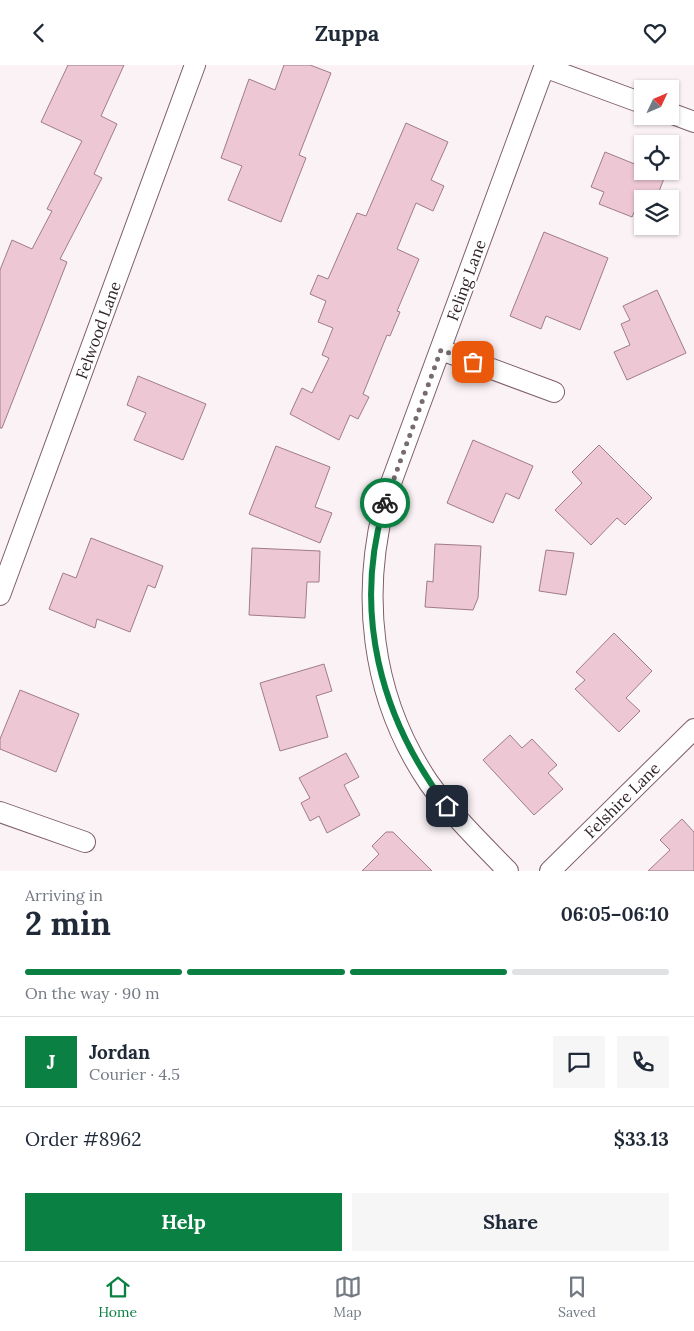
<!DOCTYPE html>
<html lang="en">
<head>
<meta charset="utf-8">
<style>
	body { margin:0; font-family:Lora,serif; background:#f6f6f7; color:#1f2937; height:100vh; display:flex; flex-direction:column; font-size:19px; white-space:nowrap }
	* { box-sizing:border-box; margin:0 }
	p { font-size:16px; color:#747a83 }
	.icon { flex:none; width:28px; height:28px; fill:none; stroke:currentColor; stroke-width:2; stroke-linecap:round; stroke-linejoin:round }
	.map { position:relative; height:806px; overflow:hidden }
	.panel { display:flex; flex-direction:column; background:#fff; flex:1 }
	.panel>* { flex:none }
	.needle { width:32px; rotate:46deg }
	.fabs { position:absolute; left:634px; top:15px; display:grid; gap:10px }
	.fabs a { display:grid; place-items:center; width:45px; height:45px; border-radius:0px; background:#fff; box-shadow:0 1px 4px #0004; font-size:25px }
	.pin { position:absolute; display:grid; place-items:center; width:42px; height:42px; color:#fff; margin:-21px; border-radius:10px; box-shadow:0 2px 8px #0006 }
	.courier { position:absolute; display:grid; place-items:center; width:50px; height:50px; margin:-25px; border:4px solid #0b8043; border-radius:50%; background:#fff; color:#222; box-shadow:0 1px 6px #0007 }
	.headline em { font-style:normal; font-weight:700 }
	.headline div { display:flex; flex-direction:column-reverse }
	.headline { display:flex; align-items:center; justify-content:space-between; height:85px; padding:0 25px }
	h1 { font-size:32px; font-weight:700; line-height:38px }
	.bar { display:grid; grid-template-columns:repeat(4,1fr); gap:8px 5px; align-content:center; height:60px; padding:0 25px }
	.bar i { height:6px; border-radius:4px; background:#e0e1e3 }
	.bar .active { background:#0b8043 }
	.bar p { grid-column:span 4 }
	.line { display:flex; align-items:center; gap:12px; padding:0 25px; border-top:1px solid #e0e1e3 }
	.line div { flex:1 }
	.round { display:grid; place-items:center; flex:none; width:52px; height:52px; border-radius:0px; background:#f6f6f7 }
	.action { display:flex; gap:10px; margin-top:auto; padding:10px 25px }
	.action a { flex:1; height:58px; border-radius:0px; background:#0b8043; color:#fff; font-size:20px; font-weight:700; line-height:58px; text-align:center }
	.action a+a { background:#f6f6f7; color:#1f2937 }
	header { display:flex; justify-content:space-between; align-items:center; height:65px; padding:0 25px; background:#fff; font-size:22px; font-weight:700 }
	.dock { display:flex; justify-content:space-around; align-items:center; height:70px; border-top:1px solid #e0e1e3; background:#fff; font-size:14px; color:#747a83 }
	.dock a { display:grid; justify-items:center; gap:2px }
	.dock .active { color:#0b8043 }
	.map>svg:first-child { display:block }
	.building { fill:#eec7d4; stroke:#9f7c88 }
	.lines { fill:none; stroke-linecap:round; stroke-linejoin:round }
	.minor-casing { stroke:#805f6a; stroke-width:22 }
	.minor { stroke:#fff; stroke-width:20 }
	.done { stroke:#786b70; stroke-width:5; stroke-dasharray:0 9 }
	.route { stroke:#0b8043; stroke-width:6 }
	.labels { text-anchor:middle; dominant-baseline:central; stroke-width:4; stroke-linejoin:round; paint-order:stroke }
	.street-label { font-size:16px; fill:#312328; stroke:#fff }
</style>
</head>
<body>
<header><svg class="icon" aria-label="back" viewBox="0 0 24 24"><path d="M15 5l-7 7 7 7"/></svg>Zuppa<svg class="icon" aria-label="heart" viewBox="0 0 24 24"><path d="M12 20l-8-8c-3-5 5-10 8-4 3-6 11-1 8 4z"/></svg></header>
<div class="map">
<svg width="694" height="806" viewBox="0 0 694 806">
	<rect width="100%" height="100%" fill="#fbf2f5"/>
	<path class="building" d="M68,0H124L101,51L117,59L94,109L102,113L60,194L67,197L2,363H0V205L12,175L32,184L52,146L47,144L82,76L41,57Z
		M284,0H310L331,8L299,90L306,93L281,157L228,135L242,101L221,93L249,14L275,25Z
		M406,58L448,77L431,115L444,121L433,146L416,138L397,184L419,194L397,246L400,247L390,271L387,270L363,329L369,332L358,354L350,350L339,375L290,349L302,323L312,328L329,293L322,290L333,263L318,257L326,236L310,229L318,210L328,214L357,148L366,151Z
		M605,87L642,102V106H653L665,111L656,134H642V140L638,139L632,152L599,139L604,127L591,122Z
		M544,167L608,193L580,265L546,251L541,264L510,251Z
		M657,225L686,288L627,315L614,287L630,280L621,259L630,255L623,241Z
		M138,311L206,339L183,395L134,375L146,348L127,340Z
		M473,375L533,401L519,434L506,428L493,458L447,438Z
		M599,380L652,433L625,460L617,453L591,480L555,445L582,418L572,407Z
		M276,381L330,402L315,442L332,448L320,478L249,449Z
		M91,473L163,501L155,523L148,520L130,567L97,554L95,563L49,544L63,508L76,513Z
		M435,479L481,481L478,533L473,545L425,542L427,516L433,517Z
		M252,483L320,486L319,517H307L305,553L249,550Z
		M546,485L574,488L566,530L539,526Z
		M614,568L652,606L626,633L640,646L619,667L575,624L585,615L576,607Z
		M324,599L332,626L316,631L328,672L280,686L260,618Z
		M20,625L79,649L56,707L0,684V674Z
		M510,670L522,683L532,674L557,700L548,708L563,724L534,750L483,695Z
		M346,688L359,712L344,720L360,750L327,768L319,751L310,756L301,738L310,733L299,713Z
		M682,754L694,767V806H648L670,785L660,775Z
		M386,767H393L432,806H362L379,789L372,781Z"/>
	<g class="lines">
		<defs>
			<path id="minor" d="M544,2L642,38
				M670,48L694,57
				M441,285L554,327
				M0,530L195,0
				M0,747L85,777
				M508,806C481,778 452,750 429,718C370,631 359,526 388,426L545,0
				M550,806L694,664"/>
		</defs>
		<use href="#minor" class="minor-casing"/>
		<use href="#minor" class="minor"/>
	</g>
	<g class="lines">
		<path class="done" d="M385,438L441,285L473,297"/>
		<path class="route" d="M385,438C352,546 380,653 447,741"/>
	</g>
	<g class="labels">
		<g class="street-label">
			<text transform="translate(466 215) rotate(-70)">Feling Lane</text>
			<text transform="translate(98 265) rotate(-70)">Felwood Lane</text>
			<text transform="translate(622 735) rotate(-45)">Felshire Lane</text>
		</g>
	</g>
</svg>
<div class="fabs">
<a><svg class="needle" viewBox="-14 -14 28 28"><path d="M0-13l5 13h-10z" fill="#e53935"/><path d="M0 13l5-13h-10z" fill="#747a83"/></svg></a>
<a><svg class="icon" aria-label="locate" viewBox="0 0 24 24"><circle cx="12" cy="12" r="6"/><path d="M12 2v4M12 18v4M2 12h4M18 12h4"/></svg></a>
<a><svg class="icon" aria-label="layers" viewBox="0 0 24 24"><path d="M12 4l9 5-9 5-9-5zM3 14l9 5 9-5"/></svg></a>
</div>
<div class="pin" style="left:473px;top:297px;background:#ea580c"><svg class="icon" aria-label="bag" viewBox="0 0 24 24"><path d="M5 8h14l-1 12H6zM9 8a3 3 0 0 1 6 0"/></svg></div>
<div class="pin" style="left:447px;top:741px;background:#1f2937"><svg class="icon" aria-label="home" viewBox="0 0 24 24"><path d="M3 11l9-7 9 7M6 9v11h12V9"/></svg></div>
<div class="courier" style="left:385px;top:438px"><svg class="icon" aria-label="bike" viewBox="0 0 24 24"><circle cx="6" cy="16" r="4"/><circle cx="18" cy="16" r="4"/><path d="M6 16l4-8h5l3 8M10 8l3 8H6M13 5h3"/></svg></div>
</div>
<section class="panel">
<div class="headline"><div><h1>2 min</h1><p>Arriving in</p></div><em>06:05–06:10</em></div>
<div class="bar"><i class="active"></i><i class="active"></i><i class="active"></i><i></i><p>On the way · 90 m</p></div>
<div class="line" style="height:90px"><b class="round" style="background:#0b8043;color:#fff">J</b><div><b>Jordan</b><p>Courier · 4.5</p></div><a class="round"><svg class="icon" aria-label="chat" viewBox="0 0 24 24"><path d="M4 5h16v11H9l-5 4z"/></svg></a><a class="round"><svg class="icon" aria-label="phone" viewBox="0 0 24 24"><path d="M5 4h4l2 5-3 2q2 4 5 5l2-3 5 2v4C11 20 4 13 5 4z"/></svg></a></div>
<div class="line" style="height:65px"><div>Order #8962</div><b>$33.13</b></div>
<div class="action"><a>Help</a><a>Share</a></div>
</section>
<nav class="dock">
<a class="active"><svg class="icon" aria-label="home" viewBox="0 0 24 24"><path d="M3 11l9-7 9 7M6 9v11h12V9"/></svg>Home</a>
<a><svg class="icon" aria-label="map" viewBox="0 0 24 24"><path d="M3 6l6-2 6 2 6-2v14l-6 2-6-2-6 2zM9 4v14M15 6v14"/></svg>Map</a>
<a><svg class="icon" aria-label="saved" viewBox="0 0 24 24"><path d="M7 4h10v16l-5-4-5 4z"/></svg>Saved</a>
</nav>
</body>
</html>
